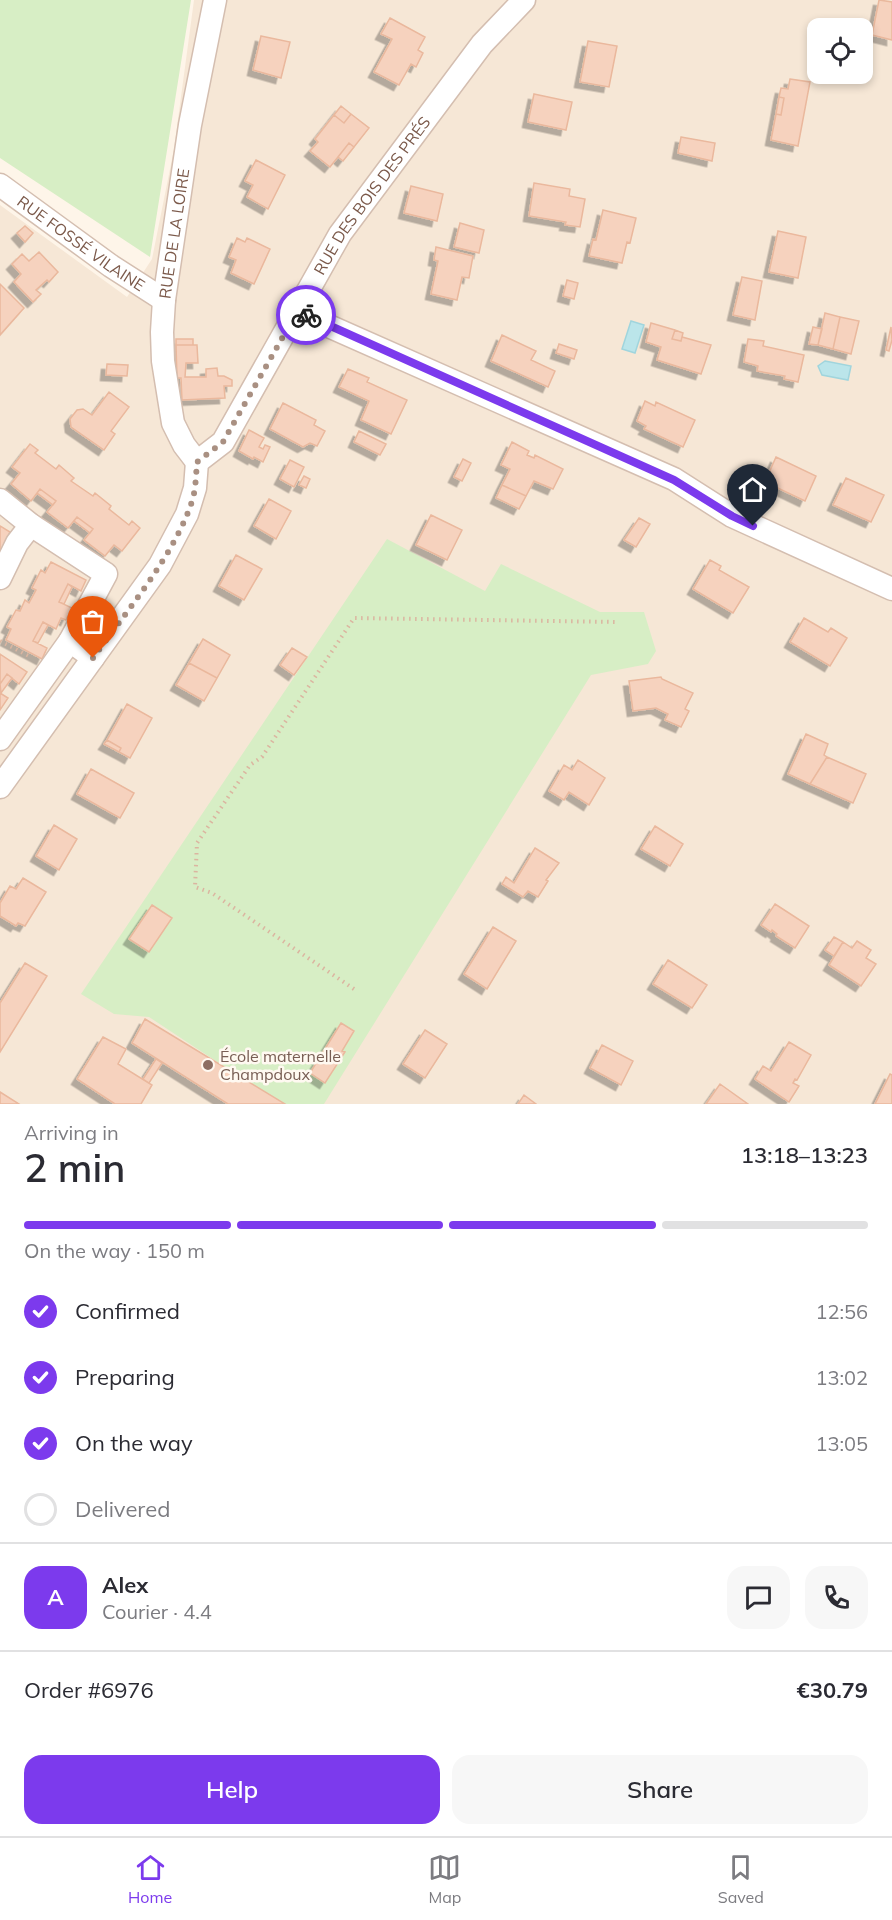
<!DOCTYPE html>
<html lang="en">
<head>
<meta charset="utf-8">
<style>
	body { margin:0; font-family:Mulish,sans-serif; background:#f7f7f7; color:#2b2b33; height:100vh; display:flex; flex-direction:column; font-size:22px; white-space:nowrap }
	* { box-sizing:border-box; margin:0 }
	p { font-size:20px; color:#7c7c81 }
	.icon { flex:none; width:33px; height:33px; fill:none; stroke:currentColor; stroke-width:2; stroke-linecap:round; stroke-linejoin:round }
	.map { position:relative; height:1104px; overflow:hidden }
	.sheet { display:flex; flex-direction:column; background:#fff; flex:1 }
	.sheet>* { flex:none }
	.fabs { position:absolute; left:807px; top:18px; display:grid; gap:12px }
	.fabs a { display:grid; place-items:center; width:66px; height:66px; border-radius:12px; background:#fff; box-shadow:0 3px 9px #0003; font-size:30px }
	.pin { position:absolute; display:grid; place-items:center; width:51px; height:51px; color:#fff; margin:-62px -26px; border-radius:50% 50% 50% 0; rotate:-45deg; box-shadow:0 0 6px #0007 }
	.pin .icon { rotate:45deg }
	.courier { position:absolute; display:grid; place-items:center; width:60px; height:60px; margin:-30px; border:4px solid #7c3aed; border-radius:50%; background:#fff; color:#222; box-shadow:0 2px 8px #0007 }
	.headline em { font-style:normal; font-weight:600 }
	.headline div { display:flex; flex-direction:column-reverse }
	.headline { display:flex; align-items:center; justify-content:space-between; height:102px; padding:0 24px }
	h1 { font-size:39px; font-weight:600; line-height:45px }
	.bar { display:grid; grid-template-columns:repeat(4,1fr); gap:9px 6px; align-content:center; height:72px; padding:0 24px }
	.bar i { height:8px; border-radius:4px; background:#e1e1e2 }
	.bar .on { background:#7c3aed }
	.bar p { grid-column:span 4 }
	.line { display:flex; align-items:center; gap:15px; padding:0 24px; border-top:2px solid #e1e1e2 }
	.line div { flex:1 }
	.round { display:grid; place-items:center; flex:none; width:63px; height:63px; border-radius:18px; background:#f7f7f7 }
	ol { padding:0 24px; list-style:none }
	li { display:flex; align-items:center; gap:18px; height:66px }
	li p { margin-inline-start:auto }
	li .icon { padding:6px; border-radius:50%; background:#7c3aed; color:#fff; stroke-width:4 }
	li:last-child { color:#7c7c81 }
	li i { width:33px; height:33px; border:3px solid #e1e1e2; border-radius:50% }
	.action { display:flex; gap:12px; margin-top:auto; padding:12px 24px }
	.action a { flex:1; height:69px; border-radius:18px; background:#7c3aed; color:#fff; font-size:24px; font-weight:600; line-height:69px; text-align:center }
	.action a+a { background:#f7f7f7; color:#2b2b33 }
	.menu { display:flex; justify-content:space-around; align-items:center; height:84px; border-top:2px solid #e1e1e2; background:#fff; font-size:16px; color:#7c7c81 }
	.menu a { display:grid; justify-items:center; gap:3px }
	.menu .on { color:#7c3aed }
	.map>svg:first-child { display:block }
	.residential { fill:#f6e7d6; fill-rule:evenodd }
	.green { fill:#d7eec5 }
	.water { fill:#bbe5ea; stroke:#a0d5dd; stroke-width:1.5 }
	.building { fill:#f6d2be; stroke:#eab89d; stroke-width:1.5; filter:url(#shadow) }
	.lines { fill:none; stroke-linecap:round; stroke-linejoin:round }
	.minor-casing { stroke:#d4beb0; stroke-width:25 }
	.path { stroke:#dbb5a0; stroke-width:4; stroke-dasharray:1.5 4.5; stroke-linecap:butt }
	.minor { stroke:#fff; stroke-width:22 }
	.done { stroke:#a99082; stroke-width:6; stroke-dasharray:0 10.8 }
	.route { stroke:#7c3aed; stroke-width:8 }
	.education-dot { fill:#8d6e63; stroke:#fff9f1; stroke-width:2 }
	.labels { text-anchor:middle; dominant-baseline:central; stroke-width:5; stroke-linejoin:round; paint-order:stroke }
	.street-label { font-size:16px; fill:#7b594a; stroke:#fff9f1 }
	.education-label { font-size:16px; fill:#785e54; stroke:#fff9f1; text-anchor:start }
</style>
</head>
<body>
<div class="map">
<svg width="892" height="1104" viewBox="0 0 892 1104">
	<defs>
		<filter id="shadow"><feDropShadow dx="-5.5" dy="5.5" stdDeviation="0" flood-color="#0004"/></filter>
	</defs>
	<rect width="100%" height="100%" fill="#fef5e9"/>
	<path class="residential" d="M194,0H892V1104H0V205L127,297L152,259L174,149ZM818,28H862V74H818Z"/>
	<path class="green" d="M0,0H191L150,257L0,158Z
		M387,539L485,591L501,564L600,612H644L656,651L648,664L591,675L324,1104H281L149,1017L114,1014L81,994Z"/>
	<path class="water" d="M631,321L644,325L635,353L622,349Z
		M825,361L851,366L848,380L822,375L818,366Z"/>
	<path class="building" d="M879,0L892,2V40L872,35Z
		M390,18L425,37L418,50L423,53L416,67L411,64L399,85L374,72L392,39L381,34Z
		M261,36L290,42L281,78L253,70Z
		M588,41L617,46L609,87L580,82Z
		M790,79L810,82L798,146L771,140L776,114L781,115L784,98L779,97L781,88L788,89Z
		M534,94L572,102L566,130L528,122Z
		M779,97L784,98L781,115L776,114Z
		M341,106L351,114L344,123L334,115Z
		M351,114L369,128L354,147L349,143L330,167L310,151L318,142L315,139L334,115L344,123Z
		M681,137L715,143L712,161L678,153Z
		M349,143L354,147L343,161L338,157Z
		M256,160L285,175L268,209L247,197L253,185L245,181Z
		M534,183L570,189L569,196L585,199L580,227L565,225L566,222L529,216Z
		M411,186L443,194L437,221L404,213Z
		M603,210L636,218L630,243L627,242L622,263L589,256L593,239L596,240Z
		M460,223L484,230L479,253L454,247Z
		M25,226L33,233L25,242L17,233Z
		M778,231L806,237L798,278L769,272Z
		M237,238L245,242L247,238L270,249L254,284L231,273L236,260L229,257Z
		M436,247L473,256L469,278L462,277L457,300L431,294L438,261L434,260Z
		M39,252L58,272L49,282L47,280L36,290L41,294L33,302L14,282L21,274L12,264L22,254L29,261Z
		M742,277L762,281L755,320L733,315Z
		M567,280L578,283L574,299L563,296Z
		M0,284L24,308L0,335Z
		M825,313L840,317L833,349L818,345Z
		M840,317L859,321L851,354L833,349Z
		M651,323L675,330L672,339L681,341L682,337L711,345L701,374L657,360L661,347L646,342Z
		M813,327L822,329L818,345L809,344Z
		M891,327L892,340L889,351L886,350Z
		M675,330L683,333L681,341L672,339Z
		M502,335L536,351L531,360L555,371L548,387L491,361Z
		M176,339H193V345H176Z
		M748,339L764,341L763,346L804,355L798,382L784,379L785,376L757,371L758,366L744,362Z
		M559,344L577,350L574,359L556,353Z
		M176,345H197L198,363H186L185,377H206V369L217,368L218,376H224L232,380V386H224L225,398L182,400L181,378H177Z
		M107,364L128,365L127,376L106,375Z
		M348,369L369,378L367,382L407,400L391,434L361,420L369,401L339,387Z
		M109,392L129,407L111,431L115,434L104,450L71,427L70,419L77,410L83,409L92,415Z
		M645,401L655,406L656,402L695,420L683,447L644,429L646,426L637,421Z
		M283,403L316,420L314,425L325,431L317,446L310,443L303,447L270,429Z
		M249,430L264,438L259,447L263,449L265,445L270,447L263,462L254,457L253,459L239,451Z
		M359,431L386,444L380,455L354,442Z
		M512,442L529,451L527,455L534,458L535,455L563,469L553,489L534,481L526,496L502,485L510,469L501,465Z
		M30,444L38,450L35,453L56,469L59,465L74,478L71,481L93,496L95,493L111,506L109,509L129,525L132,521L140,528L122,551L114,545L105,556L84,540L93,529L77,517L68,528L47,512L56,501L40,489L31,501L11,484L20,473L12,467Z
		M776,457L816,476L805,501L765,482Z
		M463,459L471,463L462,481L454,477Z
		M290,460L304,467L294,487L280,479Z
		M304,476L310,479L306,488L299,485Z
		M846,478L884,495L871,522L833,505Z
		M502,485L526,496L519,509L496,498Z
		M40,489L56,501L53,505L37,493Z
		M269,499L291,511L276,539L254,526Z
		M431,515L462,530L447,560L416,545Z
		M77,517L93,529L90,533L74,521Z
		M639,518L650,524L636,547L624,540Z
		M0,526L10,532L1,550H0Z
		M236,555L262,569L244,600L219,586Z
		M710,560L721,566L719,570L749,587L733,613L693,589Z
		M51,562L86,580L81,591L68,584L59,602L72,608L66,620L61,618L56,629L43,622L33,641L47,648L42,659L6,640L11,629L7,627L16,610L20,611L25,600L29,603L36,590L32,588L41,570L45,573Z
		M68,584L72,587L64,604L59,602Z
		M804,618L828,632L831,628L847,638L830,666L790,642Z
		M43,622L48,625L38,643L33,641Z
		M203,639L230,655L217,678L189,663Z
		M292,648L307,657L294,675L280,665Z
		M0,654L27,672L19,684L7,674L0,684Z
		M189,663L217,678L204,701L176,685Z
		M7,674L12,678L1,693L0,684Z
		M661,677L662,679L693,693L685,709L689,711L681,727L665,720L668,714L656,708L633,711L629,681Z
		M0,693L8,698L0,710Z
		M127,704L152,718L130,758L119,752L121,748L107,740Z
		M806,734L828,744L824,755L827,757L810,784L788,774Z
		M107,740L121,748L119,752L104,744Z
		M827,757L866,774L853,803L810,784Z
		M578,760L605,778L589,805L569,792L564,800L549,791L564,765L572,770Z
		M91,769L134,793L120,818L77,794Z
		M54,825L77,839L59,870L36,856Z
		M655,826L683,844L670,866L641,849Z
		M535,848L559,863L546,880L548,881L538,897L528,891L523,897L502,884L506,877L514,883Z
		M23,878L46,892L25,926L18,923L16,926L0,916V903L10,886L16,889Z
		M775,904L809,926L795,948L776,936L777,934L772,930L771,932L761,925Z
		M152,905L172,918L149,952L129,939Z
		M493,927L516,941L487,989L464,974Z
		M834,937L843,942L834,956L825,950Z
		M857,941L871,950L866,958L876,964L861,986L829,965L843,942L852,948Z
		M668,960L707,985L692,1008L653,984Z
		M25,963L47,976L0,1052V1003Z
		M145,1019L285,1104H228L132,1043Z
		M341,1023L354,1031L342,1051L345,1052L325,1083L310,1073Z
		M425,1030L447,1044L425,1078L403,1064Z
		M103,1037L126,1049L118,1064L152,1085L141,1104H115L77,1079Z
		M789,1042L811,1055L797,1080L795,1079L793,1083L799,1086L789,1102L755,1079L763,1066L771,1071Z
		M602,1045L633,1061L621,1085L590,1068Z
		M156,1059L162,1063L149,1083L143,1079Z
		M890,1074L892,1075V1104H875Z
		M720,1084L748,1104H706Z
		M0,1092L19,1104H0Z
		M524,1095L536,1104H518Z"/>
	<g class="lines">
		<defs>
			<g id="minor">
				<path id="s1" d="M0,185L111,266L164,300"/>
				<path d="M297,312L674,479L732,516L892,589"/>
				<path id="s2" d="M197,462L223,442L340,234L482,44L524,0"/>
				<path id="s3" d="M197,462L184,445L173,423L163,361L162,332L164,300L190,125L215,0"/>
				<path d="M0,500L31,525L106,574L70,641L93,658"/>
				<path d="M0,578L17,543L31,525"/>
				<path d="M0,739L70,641"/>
				<path d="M0,787L160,565L187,514L195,488L197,462"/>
			</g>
		</defs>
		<use href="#minor" class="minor-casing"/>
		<path class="path" d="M0,641L31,657
			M354,989L212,893L195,887L197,843L250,765L262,757L354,618L618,622"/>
		<use href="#minor" class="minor"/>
	</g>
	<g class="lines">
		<path class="done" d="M93,658C126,612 177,552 193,498C196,486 196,474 197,462L223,442L297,312L306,315"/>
		<path class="route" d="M306,315L674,480L732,516L753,526"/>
	</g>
	<circle class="education-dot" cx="208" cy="1065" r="6"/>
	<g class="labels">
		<g class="street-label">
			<text stroke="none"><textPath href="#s2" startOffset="321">RUE DES BOIS DES PRÉS</textPath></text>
			<text stroke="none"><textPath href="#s3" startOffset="237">RUE DE LA LOIRE</textPath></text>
			<text stroke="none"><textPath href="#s1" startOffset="100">RUE FOSSÉ VILAINE</textPath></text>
		</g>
		<g class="education-label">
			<text x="220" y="1056">École maternelle<tspan x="220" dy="18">Champdoux</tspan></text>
		</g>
	</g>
</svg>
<div class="fabs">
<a><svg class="icon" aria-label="locate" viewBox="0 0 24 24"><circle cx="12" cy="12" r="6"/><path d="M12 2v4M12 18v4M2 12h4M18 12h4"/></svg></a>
</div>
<div class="pin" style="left:93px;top:658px;background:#ea580c"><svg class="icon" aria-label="bag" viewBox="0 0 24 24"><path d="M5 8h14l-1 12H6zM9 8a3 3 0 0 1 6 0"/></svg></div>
<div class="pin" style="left:753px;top:526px;background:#1f2937"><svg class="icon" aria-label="home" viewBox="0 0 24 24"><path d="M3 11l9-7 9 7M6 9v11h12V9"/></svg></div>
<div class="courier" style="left:306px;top:315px"><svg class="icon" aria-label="bike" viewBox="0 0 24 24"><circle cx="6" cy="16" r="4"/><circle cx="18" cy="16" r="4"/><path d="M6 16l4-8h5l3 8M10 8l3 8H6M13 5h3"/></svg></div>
</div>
<section class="sheet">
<div class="headline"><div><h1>2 min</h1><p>Arriving in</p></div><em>13:18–13:23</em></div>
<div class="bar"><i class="on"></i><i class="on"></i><i class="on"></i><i></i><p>On the way · 150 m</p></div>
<ol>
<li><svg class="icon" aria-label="check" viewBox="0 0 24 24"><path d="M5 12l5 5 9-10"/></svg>Confirmed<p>12:56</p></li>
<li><svg class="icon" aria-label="check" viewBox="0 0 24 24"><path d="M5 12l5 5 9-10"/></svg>Preparing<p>13:02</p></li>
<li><svg class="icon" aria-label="check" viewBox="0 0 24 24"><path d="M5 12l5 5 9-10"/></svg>On the way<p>13:05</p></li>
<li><i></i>Delivered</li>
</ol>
<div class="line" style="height:108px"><b class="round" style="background:#7c3aed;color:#fff">A</b><div><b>Alex</b><p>Courier · 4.4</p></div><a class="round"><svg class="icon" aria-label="chat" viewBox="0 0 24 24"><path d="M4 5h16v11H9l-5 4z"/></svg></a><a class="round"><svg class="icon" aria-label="phone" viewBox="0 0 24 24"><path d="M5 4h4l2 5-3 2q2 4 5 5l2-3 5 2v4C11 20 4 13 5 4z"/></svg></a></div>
<div class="line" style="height:78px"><div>Order #6976</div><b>€30.79</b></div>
<div class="action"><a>Help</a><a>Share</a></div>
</section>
<nav class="menu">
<a class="on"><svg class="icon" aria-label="home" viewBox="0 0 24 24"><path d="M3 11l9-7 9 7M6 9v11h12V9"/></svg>Home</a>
<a><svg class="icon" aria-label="map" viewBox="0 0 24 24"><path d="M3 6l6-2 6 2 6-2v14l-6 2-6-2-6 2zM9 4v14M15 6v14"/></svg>Map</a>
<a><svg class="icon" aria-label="saved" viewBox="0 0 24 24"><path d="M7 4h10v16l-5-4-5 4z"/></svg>Saved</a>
</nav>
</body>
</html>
